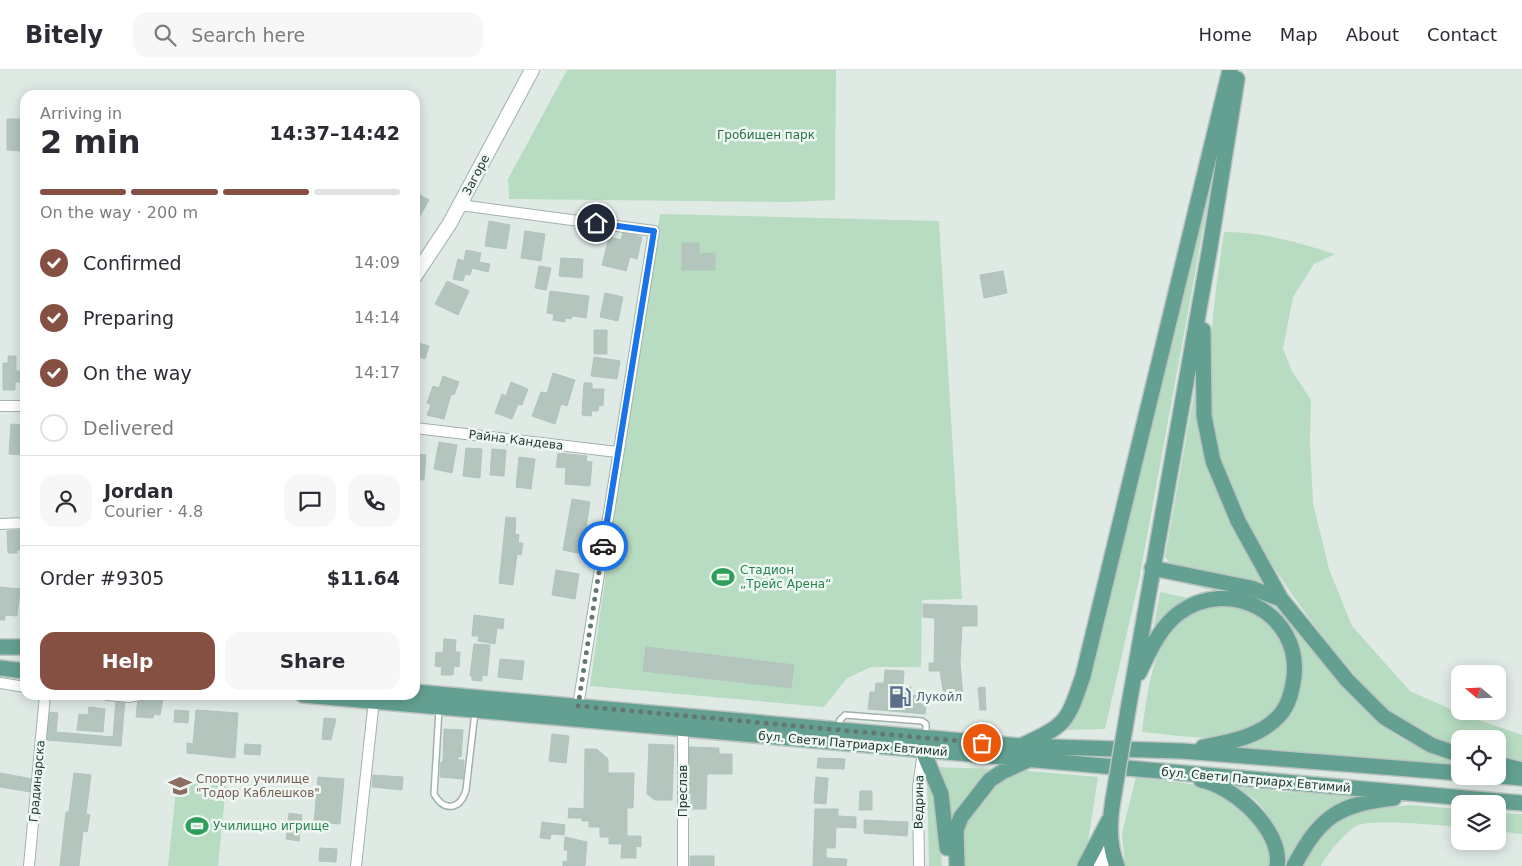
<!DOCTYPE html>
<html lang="en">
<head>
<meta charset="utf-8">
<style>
	body { margin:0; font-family:"DejaVu Sans",sans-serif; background:#f7f7f7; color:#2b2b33; height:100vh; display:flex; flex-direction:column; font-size:19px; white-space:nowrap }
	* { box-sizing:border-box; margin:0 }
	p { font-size:16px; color:#7c7c81 }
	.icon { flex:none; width:28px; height:28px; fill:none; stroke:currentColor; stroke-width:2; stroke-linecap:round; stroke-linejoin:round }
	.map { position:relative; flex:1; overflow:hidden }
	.sheet { position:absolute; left:20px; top:20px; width:400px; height:610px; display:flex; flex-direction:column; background:#fff; border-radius:15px; box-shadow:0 2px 12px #0003 }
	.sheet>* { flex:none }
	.needle { width:32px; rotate:289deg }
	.fabs { position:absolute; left:1451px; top:595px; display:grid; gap:10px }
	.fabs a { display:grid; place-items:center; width:55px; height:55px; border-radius:10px; background:#fff; box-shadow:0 2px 12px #0003; font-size:25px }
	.pin { position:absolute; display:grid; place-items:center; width:42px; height:42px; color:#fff; margin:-21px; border:2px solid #fff; border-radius:50%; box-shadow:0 1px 5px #0007 }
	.courier { position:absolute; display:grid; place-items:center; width:50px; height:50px; margin:-25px; border:4px solid #1a73e8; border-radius:50%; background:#fff; color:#222; box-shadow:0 1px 6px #0007 }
	.summary em { font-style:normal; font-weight:600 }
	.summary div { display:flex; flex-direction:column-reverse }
	.summary { display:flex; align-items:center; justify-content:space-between; height:85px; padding:0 20px }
	h1 { font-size:32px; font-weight:600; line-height:38px }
	.bar { display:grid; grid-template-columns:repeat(4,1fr); gap:8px 5px; align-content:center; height:60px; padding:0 20px }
	.bar i { height:6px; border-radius:4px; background:#e1e1e2 }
	.bar .on { background:#854f42 }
	.bar p { grid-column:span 4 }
	.line { display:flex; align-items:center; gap:12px; padding:0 20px; border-top:1px solid #e1e1e2 }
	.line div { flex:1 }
	.round { display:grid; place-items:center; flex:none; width:52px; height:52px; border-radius:15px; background:#f7f7f7 }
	ol { padding:0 20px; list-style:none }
	li { display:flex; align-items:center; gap:15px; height:55px }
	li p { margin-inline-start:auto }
	li .icon { padding:5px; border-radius:50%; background:#854f42; color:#fff; stroke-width:4 }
	li:last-child { color:#7c7c81 }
	li i { width:28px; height:28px; border:2px solid #e1e1e2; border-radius:50% }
	.primary-button { display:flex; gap:10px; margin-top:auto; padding:10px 20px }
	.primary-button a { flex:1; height:58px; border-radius:15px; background:#854f42; color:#fff; font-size:20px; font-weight:600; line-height:58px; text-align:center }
	.primary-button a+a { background:#f7f7f7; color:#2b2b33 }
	header { display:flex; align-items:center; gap:30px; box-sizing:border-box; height:70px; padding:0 25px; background:#fff; border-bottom:1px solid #e1e1e2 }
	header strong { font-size:24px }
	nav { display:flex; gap:28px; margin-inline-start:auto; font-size:18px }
	.search { width:350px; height:45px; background:#f7f7f7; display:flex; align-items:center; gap:12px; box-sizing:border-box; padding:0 18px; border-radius:15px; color:#7c7c81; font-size:19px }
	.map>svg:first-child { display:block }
	.green { fill:#b7dcc1 }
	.building { fill:#b4c5be; stroke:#b1c4bc }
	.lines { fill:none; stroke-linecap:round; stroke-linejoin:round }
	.lane-casing { stroke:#a2b2ac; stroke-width:8 }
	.street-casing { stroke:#a2b2ac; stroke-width:12 }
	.secondary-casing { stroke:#9eb6ad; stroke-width:16 }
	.primary-casing { stroke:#bcc4c2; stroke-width:18 }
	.lane { stroke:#fff; stroke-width:5 }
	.street { stroke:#fff; stroke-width:10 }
	.secondary { stroke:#fff; stroke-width:14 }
	.primary { stroke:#63a091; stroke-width:15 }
	.primary-bridge-casing { stroke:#bcc4c2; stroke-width:18; stroke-linecap:butt }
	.primary-bridge { stroke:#63a091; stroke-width:15 }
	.done { stroke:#637871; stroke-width:5; stroke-dasharray:0 9 }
	.route { stroke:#1a73e8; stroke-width:6 }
	.labels { text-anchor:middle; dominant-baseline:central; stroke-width:5; stroke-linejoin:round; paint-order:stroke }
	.park-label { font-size:12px; fill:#2a7145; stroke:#eff7f3 }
	.street-label { font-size:12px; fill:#203a33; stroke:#eff7f3 }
	.leisure-label { font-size:12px; fill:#27864d; stroke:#eff7f3; text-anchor:start }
	.service-label { font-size:12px; fill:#4e5e75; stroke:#eff7f3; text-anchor:start }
	.education-label { font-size:12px; fill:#785e54; stroke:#eff7f3; text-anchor:start }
</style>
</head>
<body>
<header>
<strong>Bitely</strong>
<div class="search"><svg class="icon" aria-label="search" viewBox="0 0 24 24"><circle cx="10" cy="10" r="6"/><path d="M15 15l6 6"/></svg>Search here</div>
<nav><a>Home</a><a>Map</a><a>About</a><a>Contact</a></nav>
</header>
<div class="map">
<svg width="1522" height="796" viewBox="0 0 1522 796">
	<rect width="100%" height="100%" fill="#dfeae5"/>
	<path class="green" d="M567,0H836L835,130L787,132L509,129L508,109Z
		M1215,94L1139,510L1105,659L1067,660L1079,642L1092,597L1175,253Z
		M660,144L939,151L962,529L922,530L921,597H871L847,608L824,637L590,616L619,410Z
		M1224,162C1263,162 1298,172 1335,184L1314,194L1293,227L1283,279L1292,301L1311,330L1310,372L1313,433L1329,499L1352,556L1410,621L1459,643L1522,665V691L1498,687V669H1460V676C1437,669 1411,658 1392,643C1373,629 1358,608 1343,591C1292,529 1230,442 1213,362C1211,352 1212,342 1211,332C1207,275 1216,218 1224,162Z
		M1195,318C1195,330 1195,344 1197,356C1208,413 1234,467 1266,515L1171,495L1165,487Z
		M1180,509L1250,523L1285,542L1334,604L1375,650L1402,669L1460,692V698L1237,679L1264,664L1280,652L1293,566L1244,527L1168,510Z
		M1160,522L1193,529L1151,572Z
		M1218,534C1231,535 1244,537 1255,543C1289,560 1301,614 1274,642C1264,652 1247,661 1234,665C1208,672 1169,664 1142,662C1150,606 1154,549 1218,534Z
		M934,697L995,699L951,752Z
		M1016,700L1098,707L1088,772L1078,796H962C962,786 959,774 961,765C967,737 995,717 1016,700Z
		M1136,707L1206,716L1247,742L1265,767L1273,788L1272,796H1125L1122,763Z
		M927,710L938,734L942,796H929Z
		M177,711L226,716L218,796H168Z
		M1228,715L1285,722L1377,725C1320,742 1316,742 1289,796H1283C1283,771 1271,740 1249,725C1242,721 1234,718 1228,715Z
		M1409,735L1460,739V757C1441,755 1373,749 1358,755C1347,760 1326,785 1321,796H1303C1337,741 1348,743 1409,735Z
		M1498,743L1522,744V764L1498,761Z"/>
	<path class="building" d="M7,49H23L22,81L7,80Z
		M415,122L429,130L419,148L415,145Z
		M489,151L510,155L506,179L485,176Z
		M525,161L545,164L541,191L521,188Z
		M623,162L642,167L637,189L630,187L626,201L602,195L609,167L621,170Z
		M682,173H699V184L715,183V200H682Z
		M466,180L481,183L479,192L490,194L488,202L472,198L470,205L465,204L463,211L453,209L458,189L464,191Z
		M561,188L583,189L582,208L559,206Z
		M539,196L551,198L546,220L535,218Z
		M1003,201L1007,223L984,228L980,205Z
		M447,211L469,221L458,245L435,234Z
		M550,221L589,226L586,248L572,246L571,249L565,248V252L553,250L554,244L547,243Z
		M605,223L623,227L618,251L600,247Z
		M594,260H607V284H594Z
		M415,272L429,276L425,289L420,287L416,298Z
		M8,286H16V301H20V312H15V320H3V293H8Z
		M594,287L620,291L617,309L591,306Z
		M553,303L575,310L567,336L561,334L555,354L532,346L541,322L547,323Z
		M443,306L459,312L454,325L451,324L444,349L427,345L431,335L427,333L433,316L439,318Z
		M511,312L528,319L522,335L518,334L512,349L495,343L502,324L506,326Z
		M584,313H592V319H604L603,336L599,335L598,341H592L591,346L582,345Z
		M11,354L25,355V385L9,384Z
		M439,372L457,375L452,403L434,399Z
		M466,378L482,379L480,408L463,406Z
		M492,379L506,380L504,406L490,405Z
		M558,383L587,386L586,391L592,392L590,416L565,414L566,398L556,397Z
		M415,384L426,385L424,410L415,409Z
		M519,387L535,389L531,419L516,417Z
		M572,429L590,432L582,484L563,480Z
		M506,447L516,448L515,464L519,465L518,473H523L521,485L517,484L513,515L499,513Z
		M25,460V479L17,480V483H8L7,461Z
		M556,500L579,504L575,529L552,525Z
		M0,517L20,519L17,546L5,545V550H0Z
		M923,534L977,536V556H962L960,593L963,626H944L940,601H929V593H934L935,548L923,547Z
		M474,545L504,549L503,559L497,558L495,574L478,571L479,566H472Z
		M444,569L456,570L455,582H460L459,597L454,596L453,605H441L442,597L435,596L436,582L443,583Z
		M474,574L490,575L487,606L482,605V611L472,610V606H470Z
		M646,577L794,595L791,618L643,601Z
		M500,589L524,591L522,610L498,607Z
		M885,600L904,601L903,617H911V625L927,627L925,644L868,639L870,622H875L876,613H884Z
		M985,617L986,640H980L978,618Z
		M146,625L163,628L160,645L154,644L153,648L136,647L138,629L145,630Z
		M116,630H125L121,676L46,670L48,642L58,643L56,662L113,667Z
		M89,637L105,639L103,662L77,660L79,644L88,645Z
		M175,640L189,641L188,653L174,652Z
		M196,640L238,643L235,688L187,683V673L193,674Z
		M324,648L336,649L331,670L322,669Z
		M444,659L463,660L461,687L458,686V690H464L463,709L440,707L441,692H443Z
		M552,664L569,666L566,693L549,691Z
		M245,674L261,675L260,685L244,684Z
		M649,674L674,675L672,730H655L647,724Z
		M689,677L719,678V684H732V704H707L706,739H691V723H688Z
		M585,679H597L608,689V703H634L633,738H627V766H641V777L636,776V788H621L622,774H609V767H600V757H589V751H582V748H568L569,738L584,739Z
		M818,688L845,689L844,699L817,698Z
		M0,703L33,709L31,722L0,717Z
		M74,703L91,705L86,744L90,745L87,762L83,761L79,796H60L66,742H69Z
		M373,705L403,707L402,720L372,717Z
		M318,707L344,709L340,754L314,752Z
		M816,707L828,708L826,734L814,733Z
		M860,721H872V740H859Z
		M815,739H838V746L856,747V758L836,757L835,778H826V788L847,789L846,796H813Z
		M289,743L302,745L299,771L286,769Z
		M864,750L908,752L907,766L864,763Z
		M542,752L565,755L564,765L551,764L550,769L540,768Z
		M565,767L587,772L585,796H563V791L567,792L568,780H564Z
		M320,778L337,779L336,792L319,791Z
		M690,786H714V796H690Z"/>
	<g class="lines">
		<defs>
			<path id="lane" d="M439,639L434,724C444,742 460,740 466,720L475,642
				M838,658L840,650L845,645L922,651L926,654V665"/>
			<path id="street" d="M460,135L654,161L578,636
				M0,336H25
				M415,358L617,382
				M0,454L25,453
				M0,613L25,617
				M107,625L129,627L140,625
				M683,655V796
				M29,796L45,625
				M356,796L374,630
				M919,796L918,717L923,682"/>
			<path id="secondary" d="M415,206L450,153L532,0
				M1101,796L1107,761"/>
			<path id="primary" d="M1203,260L1204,346L1213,391L1238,451L1281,529L1347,610L1384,647L1431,675L1460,685
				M1152,498L1251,518L1281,529
				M0,577H25
				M0,598L25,601
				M1139,603C1149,582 1160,557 1179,543C1230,506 1301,544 1294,607C1292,621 1289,635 1279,646C1260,667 1229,672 1203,677
				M415,622L1020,676L1182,681L1460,703
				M303,625L1522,733
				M1128,640L1210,177L1237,9
				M1023,675C1068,654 1067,652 1083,606L1230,0
				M923,681L941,724L947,778
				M1498,694L1522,700
				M1498,706L1522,708
				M1201,710C1234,716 1283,761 1277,796
				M1113,730C1109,752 1109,776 1117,796
				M957,796L956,760L961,747L990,710L1002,702L1026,691
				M1085,796L1109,750
				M1294,796C1320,747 1338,734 1394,728"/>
		</defs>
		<use href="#lane" class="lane-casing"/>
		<use href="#street" class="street-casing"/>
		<use href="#secondary" class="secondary-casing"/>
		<use href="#primary" class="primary-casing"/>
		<use href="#lane" class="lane"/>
		<use href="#street" class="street"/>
		<use href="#secondary" class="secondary"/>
		<use href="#primary" class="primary"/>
		<defs>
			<path id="primary-bridge" d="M1113,730L1128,640"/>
		</defs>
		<use href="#primary-bridge" class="primary-bridge-casing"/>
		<use href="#primary-bridge" class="primary-bridge"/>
	</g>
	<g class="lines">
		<path class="done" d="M603,476L578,636L982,673"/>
		<path class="route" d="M596,153L654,161L603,476"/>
	</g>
	<defs>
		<symbol id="stadium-bare" viewBox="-9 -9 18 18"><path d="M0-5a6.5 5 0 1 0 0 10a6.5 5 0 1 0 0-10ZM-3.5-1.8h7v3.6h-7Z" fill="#2e9e5b" stroke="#eff7f3" stroke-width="2.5" paint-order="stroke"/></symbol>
		<symbol id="fuel-bare" viewBox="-9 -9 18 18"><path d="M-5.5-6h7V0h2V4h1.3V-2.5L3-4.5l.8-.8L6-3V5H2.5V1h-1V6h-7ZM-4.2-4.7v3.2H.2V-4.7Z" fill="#5c6f8a" stroke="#eff7f3" stroke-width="2.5" paint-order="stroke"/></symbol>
		<symbol id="school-bare" viewBox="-9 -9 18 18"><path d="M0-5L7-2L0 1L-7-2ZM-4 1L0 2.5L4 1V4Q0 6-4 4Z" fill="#8d6e63" stroke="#eff7f3" stroke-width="2.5" paint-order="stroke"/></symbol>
	</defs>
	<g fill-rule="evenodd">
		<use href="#stadium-bare" x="707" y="491" width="32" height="32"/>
		<use href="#fuel-bare" x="884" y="611" width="32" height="32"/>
		<use href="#school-bare" x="164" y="700" width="32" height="32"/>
		<use href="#stadium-bare" x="181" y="740" width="32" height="32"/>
	</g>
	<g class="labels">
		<g class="park-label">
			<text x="766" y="65">Гробищен парк</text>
		</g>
		<g class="street-label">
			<text transform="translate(476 105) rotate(-62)">Загоре</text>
			<text transform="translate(516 370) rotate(7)">Райна Кандева</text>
			<text transform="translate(853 674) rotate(5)">бул. Свети Патриарх Евтимий</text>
			<text transform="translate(1256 710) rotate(5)">бул. Свети Патриарх Евтимий</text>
			<text transform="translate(37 711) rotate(-85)">Градинарска</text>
			<text transform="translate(683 721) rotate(-90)">Преслав</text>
			<text transform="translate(919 732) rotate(-89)">Ведрина</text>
		</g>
		<g class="leisure-label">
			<text x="740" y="500">Стадион<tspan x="740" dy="14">„Трейс Арена“</tspan></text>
			<text x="213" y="756">Училищно игрище</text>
		</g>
		<g class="service-label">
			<text x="916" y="627">Лукойл</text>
		</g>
		<g class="education-label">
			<text x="196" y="709">Спортно училище<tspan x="196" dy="14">"Тодор Каблешков"</tspan></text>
		</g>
	</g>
</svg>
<div class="fabs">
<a><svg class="needle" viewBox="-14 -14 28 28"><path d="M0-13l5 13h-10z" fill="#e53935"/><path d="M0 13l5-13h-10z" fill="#7c7c81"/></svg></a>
<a><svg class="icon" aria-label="locate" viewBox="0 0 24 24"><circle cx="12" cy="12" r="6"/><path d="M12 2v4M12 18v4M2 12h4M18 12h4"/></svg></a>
<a><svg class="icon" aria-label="layers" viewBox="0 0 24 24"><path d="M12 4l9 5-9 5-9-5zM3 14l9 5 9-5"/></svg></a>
</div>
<div class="pin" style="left:982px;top:673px;background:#ea580c"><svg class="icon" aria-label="bag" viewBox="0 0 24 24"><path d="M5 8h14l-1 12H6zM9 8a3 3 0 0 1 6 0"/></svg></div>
<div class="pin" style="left:596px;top:153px;background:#1f2937"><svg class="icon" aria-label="home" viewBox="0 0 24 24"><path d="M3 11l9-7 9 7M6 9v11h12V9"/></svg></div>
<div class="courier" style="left:603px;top:476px"><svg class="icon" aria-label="car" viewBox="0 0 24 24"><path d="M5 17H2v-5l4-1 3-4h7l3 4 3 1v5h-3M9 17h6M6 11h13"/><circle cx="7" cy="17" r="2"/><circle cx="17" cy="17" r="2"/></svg></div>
<section class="sheet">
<div class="summary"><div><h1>2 min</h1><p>Arriving in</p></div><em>14:37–14:42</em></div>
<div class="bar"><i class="on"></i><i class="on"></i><i class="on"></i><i></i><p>On the way · 200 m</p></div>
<ol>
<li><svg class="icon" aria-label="check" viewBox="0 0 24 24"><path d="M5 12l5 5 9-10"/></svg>Confirmed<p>14:09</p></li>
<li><svg class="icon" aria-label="check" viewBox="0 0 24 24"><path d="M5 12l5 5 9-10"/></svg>Preparing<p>14:14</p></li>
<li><svg class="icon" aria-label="check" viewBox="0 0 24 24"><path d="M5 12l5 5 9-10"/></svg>On the way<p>14:17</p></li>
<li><i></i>Delivered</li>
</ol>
<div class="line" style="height:90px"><a class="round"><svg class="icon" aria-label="person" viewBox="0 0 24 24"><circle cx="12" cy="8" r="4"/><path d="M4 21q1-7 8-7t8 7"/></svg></a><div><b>Jordan</b><p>Courier · 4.8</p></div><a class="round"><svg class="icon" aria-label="chat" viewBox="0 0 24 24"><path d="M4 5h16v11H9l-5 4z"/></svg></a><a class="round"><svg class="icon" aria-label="phone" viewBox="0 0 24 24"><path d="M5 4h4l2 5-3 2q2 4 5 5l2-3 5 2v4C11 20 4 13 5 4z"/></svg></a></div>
<div class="line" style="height:65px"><div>Order #9305</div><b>$11.64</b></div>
<div class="primary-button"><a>Help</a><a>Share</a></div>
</section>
</div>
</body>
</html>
